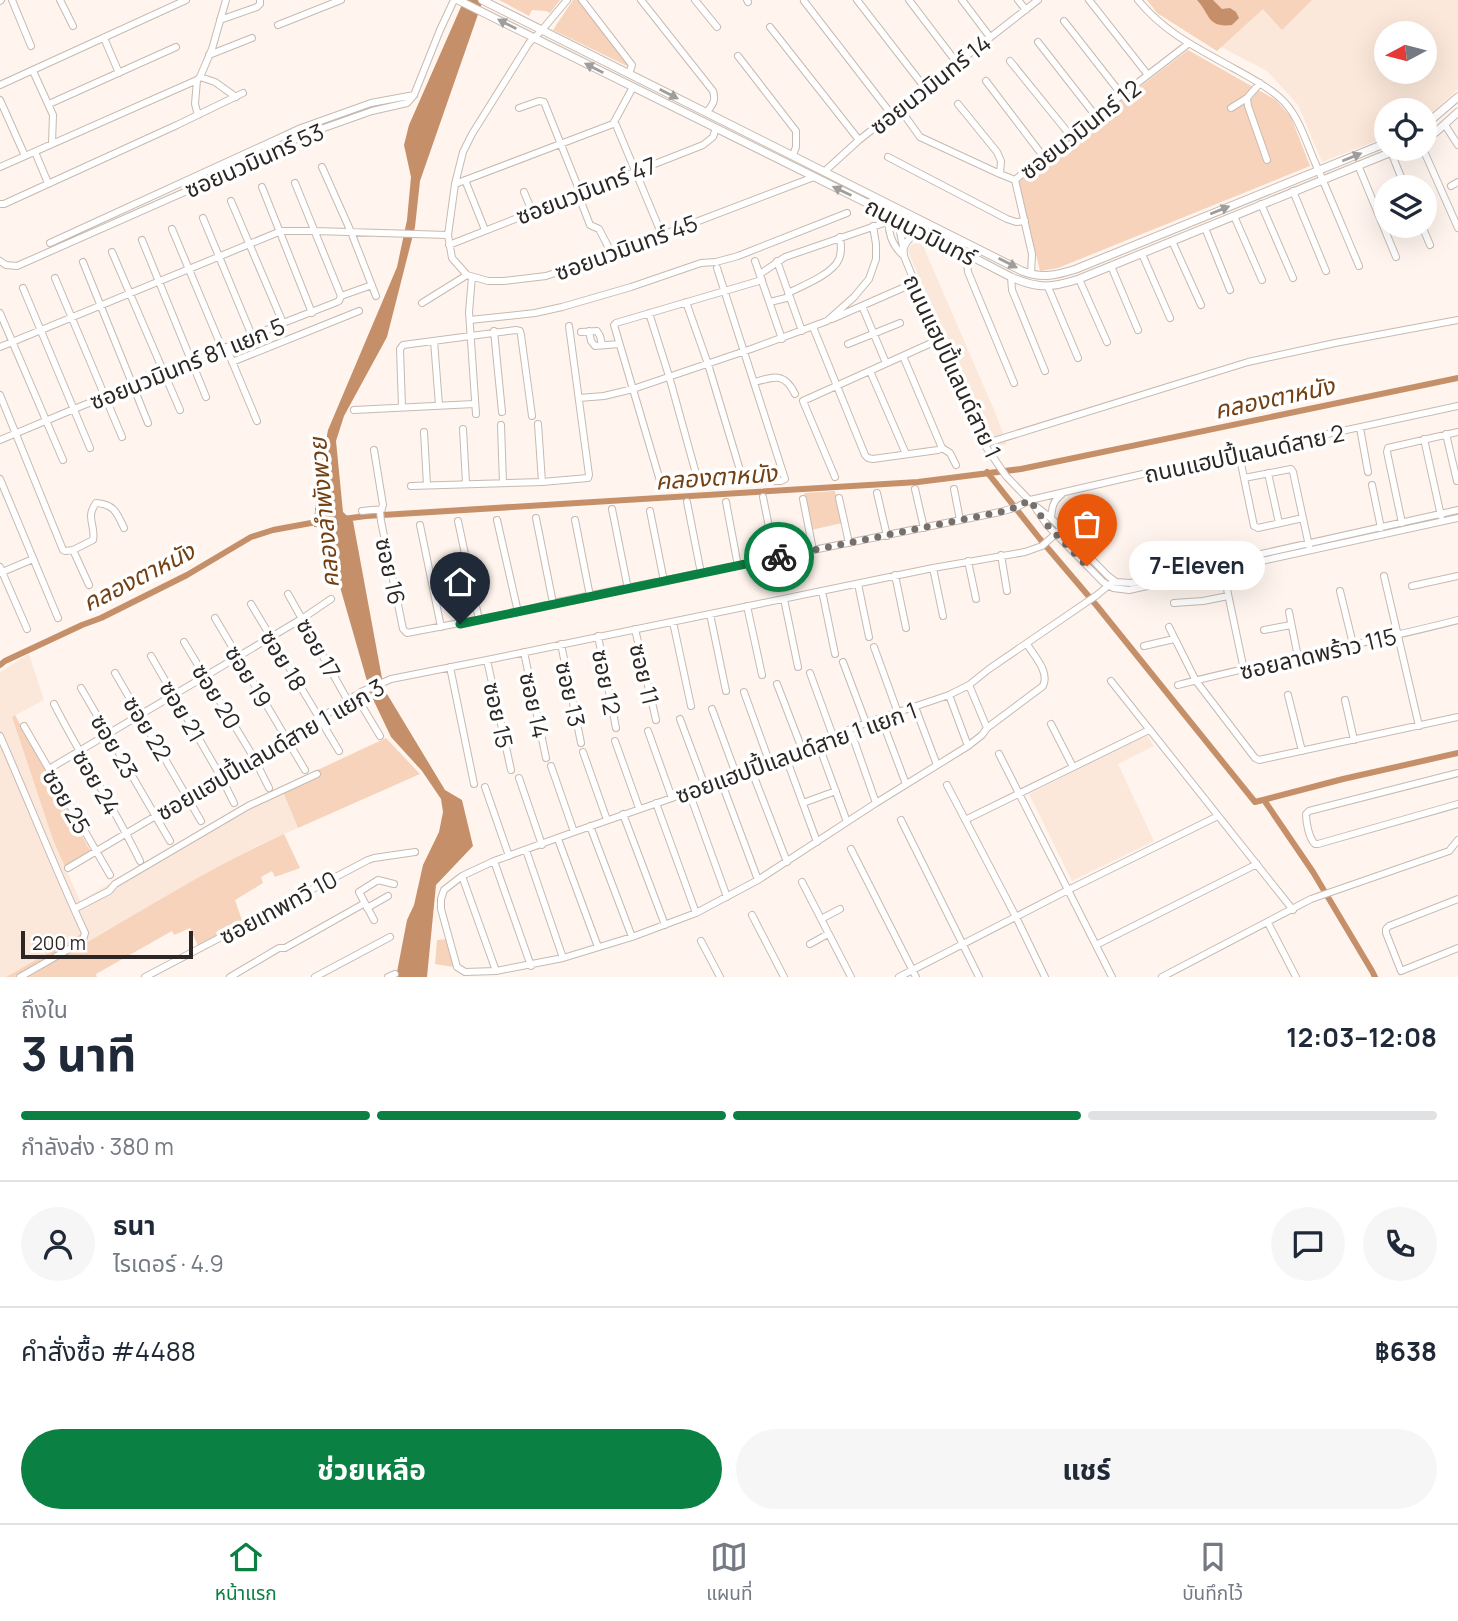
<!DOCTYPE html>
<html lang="th">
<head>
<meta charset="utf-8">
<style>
	body { margin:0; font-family:Manrope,"Noto Sans Thai",sans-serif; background:#f6f6f7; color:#1f2937; height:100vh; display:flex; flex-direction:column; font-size:26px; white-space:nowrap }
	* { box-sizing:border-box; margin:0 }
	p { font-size:23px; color:#747a83 }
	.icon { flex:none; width:38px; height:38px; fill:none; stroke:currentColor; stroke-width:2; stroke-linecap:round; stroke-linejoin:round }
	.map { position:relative; height:977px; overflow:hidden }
	.drawer { display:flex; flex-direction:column; background:#fff; flex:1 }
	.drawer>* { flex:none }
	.needle { width:46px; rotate:263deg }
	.tools { position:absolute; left:1374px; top:21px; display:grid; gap:14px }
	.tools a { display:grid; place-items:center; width:63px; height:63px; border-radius:50%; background:#fff; box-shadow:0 7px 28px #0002; font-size:35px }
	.scale { position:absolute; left:21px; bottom:18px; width:172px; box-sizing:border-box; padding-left:7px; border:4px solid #2c2724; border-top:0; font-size:19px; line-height:24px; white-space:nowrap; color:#2c2724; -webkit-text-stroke:5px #fff; paint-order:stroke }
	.pin { position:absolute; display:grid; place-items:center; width:60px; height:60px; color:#fff; margin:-72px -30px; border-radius:50% 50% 50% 0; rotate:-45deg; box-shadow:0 0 7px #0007 }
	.pin .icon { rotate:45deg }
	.courier { position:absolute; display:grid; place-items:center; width:70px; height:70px; margin:-35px; border:5px solid #0b8043; border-radius:50%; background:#fff; color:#222; box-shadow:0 2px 9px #0007 }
	.bubble { position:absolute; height:49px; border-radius:24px; background:#fff; box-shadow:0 7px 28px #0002; font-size:23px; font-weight:700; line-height:49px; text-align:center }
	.head em { font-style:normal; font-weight:700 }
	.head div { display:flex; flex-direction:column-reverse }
	.head { display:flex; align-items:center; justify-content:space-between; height:119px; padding:0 21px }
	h1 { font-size:46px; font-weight:700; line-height:52px }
	.bar { display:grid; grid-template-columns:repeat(4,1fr); gap:10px 7px; align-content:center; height:84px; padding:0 21px }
	.bar i { height:9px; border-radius:5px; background:#e0e1e3 }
	.bar .on { background:#0b8043 }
	.bar p { grid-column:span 4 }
	.line { display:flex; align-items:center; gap:18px; padding:0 21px; border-top:2px solid #e0e1e3 }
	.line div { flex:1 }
	.round { display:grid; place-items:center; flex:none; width:74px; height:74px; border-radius:37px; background:#f6f6f7 }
	.action { display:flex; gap:14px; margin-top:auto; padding:14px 21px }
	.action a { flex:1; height:80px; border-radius:42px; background:#0b8043; color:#fff; font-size:28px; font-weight:700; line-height:80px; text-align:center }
	.action a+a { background:#f6f6f7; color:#1f2937 }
	.menu { display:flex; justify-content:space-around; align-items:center; height:98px; border-top:2px solid #e0e1e3; background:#fff; font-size:19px; color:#747a83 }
	.menu a { display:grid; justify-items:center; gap:4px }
	.menu .on { color:#0b8043 }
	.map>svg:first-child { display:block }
	.built { fill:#fbe8da; fill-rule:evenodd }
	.green { fill:#f6d3ba }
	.water { fill:#c59069 }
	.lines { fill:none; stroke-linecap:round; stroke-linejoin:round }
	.canal { stroke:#c59069; stroke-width:6 }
	.minor-casing { stroke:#c6bab2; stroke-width:8 }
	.major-casing { stroke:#c6bab2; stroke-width:9 }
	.minor { stroke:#fff; stroke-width:6 }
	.major { stroke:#fff; stroke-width:7 }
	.oneway { fill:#a09e9c }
	.done { stroke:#766f6b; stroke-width:7; stroke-dasharray:0 12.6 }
	.route { stroke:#0b8043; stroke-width:9 }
	.labels { text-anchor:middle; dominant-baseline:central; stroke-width:7; stroke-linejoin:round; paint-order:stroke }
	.street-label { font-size:23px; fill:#2c2724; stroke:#fff }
	.water-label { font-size:24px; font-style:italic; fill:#734013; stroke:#fff }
</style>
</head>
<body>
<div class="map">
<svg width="1458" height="977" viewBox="0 0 1458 977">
	<rect width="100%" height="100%" fill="#fff5ee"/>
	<path class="built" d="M1312,0H1458V89L1425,120L1424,110H1386V137L1322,162L1298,105L1267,71L1221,47L1263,9ZM1386,33H1424V72H1386Z
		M921,241L995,412L1007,444L996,447L986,436L908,251L911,245Z
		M29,654L44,700L12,717L53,840L80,901L247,802L281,787L298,828L257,846L175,891L86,944L80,935L6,977H0V672Z
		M1147,735L1154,746L1118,764L1154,841L1072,881L1029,794Z"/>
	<path class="green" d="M499,0H560L550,13L546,11L532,10L529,16Z
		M573,0H580L627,61V66L553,30Z
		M1147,0H1312L1282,30L1263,9L1217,51L1157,13Z
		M1188,50L1276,100L1291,117L1310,166L1058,268L1040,271L1018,180Z
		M835,491L842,523L811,530L804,493Z
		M15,715L91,852L65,867L53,840L12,717Z
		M386,738L420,774L298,828L281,787Z
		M284,834L300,868L275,877L272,871L261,877L263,883L235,900L243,923L198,946L190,928L174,935L172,931L96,974L97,977H6L81,934L86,943C151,905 215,865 284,834Z
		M447,939L453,967L435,964L437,940Z"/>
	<path class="water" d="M464,0H483L420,181L415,227L387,337L344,416L336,441L343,512L353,521L384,689L445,790L462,800L473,846L436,885L427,977H396L407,920L414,905L423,865L439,832L443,812L441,799L422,771L391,737L371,695L336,573L333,528L314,527L316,492L328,430L397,267L407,220L409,198L411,177L404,145L409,125Z
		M1197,0H1213L1222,9L1230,8L1236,12L1239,18L1232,25C1207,28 1210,14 1197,0Z"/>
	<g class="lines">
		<path class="canal" d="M987,472L1040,539L1097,606L1255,802L1343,779L1458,753
			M343,519L366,516L918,482L1021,469L1458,378
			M0,665L5,661L82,625L101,618L187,575L251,537L273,530L322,521
			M1264,800L1313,872L1372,971L1375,977"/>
		<defs>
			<path id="minor" d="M12,0L31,46
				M60,0L73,26
				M567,0L542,30L529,43L472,134L463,152L455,184L448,235L452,258L467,275L488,281H504L546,276L612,254L814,177
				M582,0L632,65L629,74
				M641,0L713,91C716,101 713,104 707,112
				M695,0L717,27
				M747,0L748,2
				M857,0L925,88
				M909,0L957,63
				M962,0L990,37
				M1018,0L1026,10
				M1089,0L1148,75
				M1138,0C1165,33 1197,48 1233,68C1249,77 1265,85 1279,97C1299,114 1306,143 1317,167C1331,199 1345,233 1359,266
				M0,1L1,0
				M804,1L892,115
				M220,20L257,7L260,4V0
				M1064,21L1122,95
				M278,25L341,0
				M770,27L859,140
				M104,38L119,73
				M1038,42L1095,115
				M209,55L252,38
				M738,56L796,131V147L793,155
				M1010,61L1070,135
				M33,71L53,115L52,143
				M200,77L215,82L236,97
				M986,81L1043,156
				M1260,83L1247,98L1248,106L1267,160
				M0,85L186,0
				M0,100L25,156
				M49,104L176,47
				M958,104L997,152L1001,161L1000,174L1015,180
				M519,108L539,101L544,102L580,192
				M1231,108L1247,98
				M900,109L920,137L1000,174
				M198,115L195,104L197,80L200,77L212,49L226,0
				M613,124L616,125L662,235
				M1445,125L1458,145
				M1423,149L1458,228
				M35,152L48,183
				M1391,152L1405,187
				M888,157L1007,219L1016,222L1025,221
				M1358,165L1396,257
				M0,167L197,80
				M322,167L351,232L376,296
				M825,171L859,140L1038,0
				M465,180L485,230
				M295,183L341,296
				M455,184L613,124L633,87
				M1451,186L1458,182
				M262,187L312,313
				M1293,191L1326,271
				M524,192L532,211
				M578,194L590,225L599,229L612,254
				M231,201L283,323
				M0,204H4L177,125L243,93
				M1261,204L1293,278
				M890,215C886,230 892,246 904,256
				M1234,216L1262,280
				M203,218L252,336
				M899,219C898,232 904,243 904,256L938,340L984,444L1006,476L1034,505L1052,519L1108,576L1116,582L1131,583L1458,510
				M1422,226L1430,245
				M1205,228L1230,290
				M172,229L222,348
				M142,240L206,397
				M1172,241L1201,305
				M50,243L301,128L371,103L414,95
				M449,245L703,145L713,137L716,128
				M904,248C908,237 914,235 925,232
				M112,252L180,410
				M966,254L968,272L1014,383
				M1142,254L1170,318
				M0,261L6,265L17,266L282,149L296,139L307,134L372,111L407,103L414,95L440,30L454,0
				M755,261L782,339
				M777,261L802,331
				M83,262L148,423
				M1111,266L1138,330
				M760,274L785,257L884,223
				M1031,274L1032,254L1015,180L1043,156L1188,44
				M472,277L469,312L476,414
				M1011,277L1012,290L1045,371
				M55,278L122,437
				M1079,279L1107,342
				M1048,287L1078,358
				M23,288L90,448
				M788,293C802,286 833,274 839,259C842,252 841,245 840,237
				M686,302L708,364L743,480
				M770,302L790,297
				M422,303L467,275
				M862,306L886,363
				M0,313L63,460
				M649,313L669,376L698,481L666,486L661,484L614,325L616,323L762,280
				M832,319L914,283
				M470,320L535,313L562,307L631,287L701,263L716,262L738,256L847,213
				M813,327L865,455L868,458L873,459L938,450L942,448
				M494,331L502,412
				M589,331L591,341L595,346L619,344
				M581,332L597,331L600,336L602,345
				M434,341L439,405
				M848,344L900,323
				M0,347L281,231H315L448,235
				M226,347L257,421
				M903,356L942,448L950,453L956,465
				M232,362L359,311
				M870,371L906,454
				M755,382C775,376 785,373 795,394
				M0,395L63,550L65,551L73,550L93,540C96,525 85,518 96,503C114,504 117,513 124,528
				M579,398L604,396L633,389L751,349L827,321L854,297L869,279L876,259V244L873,226
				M402,407L400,349L403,345L516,330L520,331L521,335L532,416
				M354,410L474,404
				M538,424L542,482
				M501,425L503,483
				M1360,428L1368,472
				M463,429L466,483
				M424,432L427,485
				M1446,434L1457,481
				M1424,439L1441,516
				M0,440L74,409L192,362L283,323L337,302L339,301L341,296L372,285
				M984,444L1248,362L1335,343L1458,320
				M374,450L383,505L380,512L381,521L403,629L407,633L518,612L553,603L1000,512L1017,507L1030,500L1147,473L1458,406
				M1239,454L1254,526L1258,528L1303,518
				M1268,473L1279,523
				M835,477L803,401L938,340
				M1244,478L1291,469L1293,472L1309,546
				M0,479L58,618
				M698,481H781L785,479L717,268
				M1372,485L1381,528
				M411,486L542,482L588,478L589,475L569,326
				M915,489L924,528
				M954,489L960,520
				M877,493L887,536
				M763,497L775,557
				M839,498L849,543
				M803,499L813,550
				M687,502L701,573
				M726,502L738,566
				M1035,507L1047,525L1103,582L1113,588L1129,590L1458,518
				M612,509L628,589
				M362,511L382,509
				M650,511L664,581
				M536,518L553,603
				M1051,518C1052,507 1053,501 1062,494
				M497,520L518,612
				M575,520L590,596
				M458,521L479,620
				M1402,523L1387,452L1388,448L1458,432
				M420,525L441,627
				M73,550L89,585
				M1001,555L1007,591
				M968,561L976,599
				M0,567L27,629
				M933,568L943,616
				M1223,570L1244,670
				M0,573L33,559
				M895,575L906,628
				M1384,576L1419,726
				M858,584L869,637
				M1412,586L1458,576
				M822,591L835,654
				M1340,591L1353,644
				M288,594L348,701
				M784,599L798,667
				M1174,603L1203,601L1228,596
				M251,604L339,751
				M747,606L762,675
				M1289,612L1298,657
				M710,614L726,691
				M215,618L305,770
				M673,622L691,706
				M1169,627L1196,681L1255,758L1259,760L1458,717
				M635,629L656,720
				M1264,630L1291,625
				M598,636L616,728
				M184,642L254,758L269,788
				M561,644L581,743
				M1027,644C1034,656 1050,672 1043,686L987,728L982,735L968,746L876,803L758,880L696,913L632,937L563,958L496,971L465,972L457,967L441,909V899L444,890L462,876L494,861L574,832L721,781L866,723L949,695L969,685L989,669L1097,595L1114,581
				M1144,646L1174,639
				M874,647L898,713
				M524,652L546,758
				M151,656L221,777L234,803
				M487,660L511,770
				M843,662L866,723
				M450,667L474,784
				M115,673L201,821
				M810,673L833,736
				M1111,681L1293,910
				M777,684L802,749
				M969,685L987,728
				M1178,685C1271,661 1365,644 1458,620
				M81,688L170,841
				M744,692L769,761
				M949,695L968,746
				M1288,695L1302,751
				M356,696L380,736
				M1345,700L1354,740
				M54,704C81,757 114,807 140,861
				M915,707L937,765
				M712,709L736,774
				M881,718L906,784
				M680,719L705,786
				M1051,724L1073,767
				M24,726L110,875
				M850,729L876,803
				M648,731L672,798
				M0,736C29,802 55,868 85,933L83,940L69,949L20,977
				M615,741L639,808
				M818,743L847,822
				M583,752L607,820
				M999,754L1068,890L1218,816
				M785,755L817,842
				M551,766L574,832
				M49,769L303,618L331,599
				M751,769L787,862
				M1458,773L1309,811L1306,814C1306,823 1309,838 1315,844H1318L1458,804
				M519,778L542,845
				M721,781L758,880
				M947,785L1016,917L1045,977
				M485,787L509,856
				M689,792L727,897
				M656,803L696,913
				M803,803L836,791
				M623,814L665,925
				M901,820L979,977
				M965,820L1149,730
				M590,826L632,937
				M558,839L598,947
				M851,849L916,977
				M526,850L563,958
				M494,861L531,966
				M68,868L319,719L361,692L391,679L487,660L933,568L1025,552L1042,546L1061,529
				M462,876L496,971
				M802,882L851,977
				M1458,899L1389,926L1386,929V933L1401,971L1458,948
				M367,908L388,896
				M74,909L109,891L115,884L248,806L317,774
				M752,915L784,977
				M821,919L840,909
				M374,920L359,892L378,880L394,884
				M1268,923L1296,977
				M701,941L720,977
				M810,944L828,934
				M1096,945L1257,864
				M145,977L368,860L374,858L415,852
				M230,977L279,948H285L365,903
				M315,977L390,937
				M388,977L395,974
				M899,977L1068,890L1112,977
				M1162,977L1311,899L1449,851L1458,840"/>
			<path id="major" d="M458,0L899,219L1011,277C1038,289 1051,288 1079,279L1399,149
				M482,0L1022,271C1042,279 1057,275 1076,269L1386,143
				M1424,126L1458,97
				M1424,138L1436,132L1458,112"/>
		</defs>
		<use href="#minor" class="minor-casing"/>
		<use href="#major" class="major-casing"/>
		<use href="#minor" class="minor"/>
		<use href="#major" class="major"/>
	</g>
	<defs><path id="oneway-solid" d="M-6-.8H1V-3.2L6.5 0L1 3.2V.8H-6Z" transform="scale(1.75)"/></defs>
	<g class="oneway">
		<use href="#oneway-solid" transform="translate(507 24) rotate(-153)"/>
		<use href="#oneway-solid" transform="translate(594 68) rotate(-153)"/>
		<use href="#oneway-solid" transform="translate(669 94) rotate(27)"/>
		<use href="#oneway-solid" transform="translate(1352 157) rotate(-22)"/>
		<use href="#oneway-solid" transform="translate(842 191) rotate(-154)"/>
		<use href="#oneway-solid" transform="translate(1220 210) rotate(-22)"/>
		<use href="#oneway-solid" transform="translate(1008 263) rotate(27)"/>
	</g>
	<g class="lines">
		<path class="done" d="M779,557L1000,512L1017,507L1030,500L1047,525L1087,566"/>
		<path class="route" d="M460,624L779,557"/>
	</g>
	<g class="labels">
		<g class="street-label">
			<text transform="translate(930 84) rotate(-38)">ซอยนวมินทร์ 14</text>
			<text transform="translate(1080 129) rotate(-38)">ซอยนวมินทร์ 12</text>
			<text transform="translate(254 160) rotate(-24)">ซอยนวมินทร์ 53</text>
			<text transform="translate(586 190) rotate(-21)">ซอยนวมินทร์ 47</text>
			<text transform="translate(921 231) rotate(27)">ถนนนวมินทร์</text>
			<text transform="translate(626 247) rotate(-20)">ซอยนวมินทร์ 45</text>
			<text transform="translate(187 363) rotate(-22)">ซอยนวมินทร์ 81 แยก 5</text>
			<text transform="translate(953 366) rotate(65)">ถนนแฮปปี้แลนด์สาย 1</text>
			<text transform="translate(1244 453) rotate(-12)">ถนนแฮปปี้แลนด์สาย 2</text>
			<text transform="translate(391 571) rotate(78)">ซอย 16</text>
			<text transform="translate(319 648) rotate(61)">ซอย 17</text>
			<text transform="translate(1318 653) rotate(-13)">ซอยลาดพร้าว 115</text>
			<text transform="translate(284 660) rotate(59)">ซอย 18</text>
			<text transform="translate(645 674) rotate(77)">ซอย 11</text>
			<text transform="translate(249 676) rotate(59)">ซอย 19</text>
			<text transform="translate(607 682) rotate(79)">ซอย 12</text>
			<text transform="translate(571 694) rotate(78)">ซอย 13</text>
			<text transform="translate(217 696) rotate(59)">ซอย 20</text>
			<text transform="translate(535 705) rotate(78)">ซอย 14</text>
			<text transform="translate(183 711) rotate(60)">ซอย 21</text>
			<text transform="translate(499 715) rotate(78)">ซอย 15</text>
			<text transform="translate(148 728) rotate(59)">ซอย 22</text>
			<text transform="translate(115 746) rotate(60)">ซอย 23</text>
			<text transform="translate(270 749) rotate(-30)">ซอยแฮปปี้แลนด์สาย 1 แยก 3</text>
			<text transform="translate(796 752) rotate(-20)">ซอยแฮปปี้แลนด์สาย 1 แยก 1</text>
			<text transform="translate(97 782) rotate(60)">ซอย 24</text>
			<text transform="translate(67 801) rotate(60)">ซอย 25</text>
			<text transform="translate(278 907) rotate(-28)">ซอยเทพทวี 10</text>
		</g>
		<g class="water-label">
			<text transform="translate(1274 397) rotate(-12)">คลองตาหนัง</text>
			<text transform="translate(716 476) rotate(-4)">คลองตาหนัง</text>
			<text transform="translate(323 513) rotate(-95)">คลองลำพังพวย</text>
			<text transform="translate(138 576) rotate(-27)">คลองตาหนัง</text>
		</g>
	</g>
</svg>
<div class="tools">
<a><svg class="needle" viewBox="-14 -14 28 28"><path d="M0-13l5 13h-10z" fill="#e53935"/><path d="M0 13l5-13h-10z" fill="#747a83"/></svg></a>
<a><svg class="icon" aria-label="locate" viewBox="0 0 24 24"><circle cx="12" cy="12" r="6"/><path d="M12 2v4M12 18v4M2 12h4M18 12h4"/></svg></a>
<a><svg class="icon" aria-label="layers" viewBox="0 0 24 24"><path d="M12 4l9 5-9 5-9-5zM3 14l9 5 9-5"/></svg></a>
</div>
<div class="scale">200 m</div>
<div class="pin" style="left:1087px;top:566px;background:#ea580c"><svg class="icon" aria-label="bag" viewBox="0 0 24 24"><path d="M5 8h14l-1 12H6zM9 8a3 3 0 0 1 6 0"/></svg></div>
<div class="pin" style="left:460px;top:624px;background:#1f2937"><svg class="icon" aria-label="home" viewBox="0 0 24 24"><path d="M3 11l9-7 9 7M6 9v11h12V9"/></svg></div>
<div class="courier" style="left:779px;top:557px"><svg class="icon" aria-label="bike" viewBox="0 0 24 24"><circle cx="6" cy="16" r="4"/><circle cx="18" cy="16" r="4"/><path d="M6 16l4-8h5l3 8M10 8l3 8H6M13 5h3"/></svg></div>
<div class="bubble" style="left:1129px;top:541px;width:136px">7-Eleven</div>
</div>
<section class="drawer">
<div class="head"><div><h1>3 นาที</h1><p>ถึงใน</p></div><em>12:03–12:08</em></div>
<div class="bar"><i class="on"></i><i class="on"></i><i class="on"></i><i></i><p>กำลังส่ง · 380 m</p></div>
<div class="line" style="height:126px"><a class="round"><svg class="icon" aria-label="person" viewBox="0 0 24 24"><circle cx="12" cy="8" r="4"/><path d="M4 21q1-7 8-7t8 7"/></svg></a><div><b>ธนา</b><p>ไรเดอร์ · 4.9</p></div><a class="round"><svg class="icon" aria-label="chat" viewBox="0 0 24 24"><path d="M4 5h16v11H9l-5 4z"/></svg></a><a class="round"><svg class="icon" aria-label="phone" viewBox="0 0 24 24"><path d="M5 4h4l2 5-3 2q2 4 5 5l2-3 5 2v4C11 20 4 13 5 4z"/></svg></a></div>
<div class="line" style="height:91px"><div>คำสั่งซื้อ #4488</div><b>฿638</b></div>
<div class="action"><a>ช่วยเหลือ</a><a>แชร์</a></div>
</section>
<nav class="menu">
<a class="on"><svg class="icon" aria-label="home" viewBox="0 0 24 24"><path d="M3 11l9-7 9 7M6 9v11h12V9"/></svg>หน้าแรก</a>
<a><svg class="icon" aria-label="map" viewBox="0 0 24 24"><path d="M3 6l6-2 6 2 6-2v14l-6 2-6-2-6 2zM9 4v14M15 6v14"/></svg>แผนที่</a>
<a><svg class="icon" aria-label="saved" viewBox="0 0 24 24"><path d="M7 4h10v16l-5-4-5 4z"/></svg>บันทึกไว้</a>
</nav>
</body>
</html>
